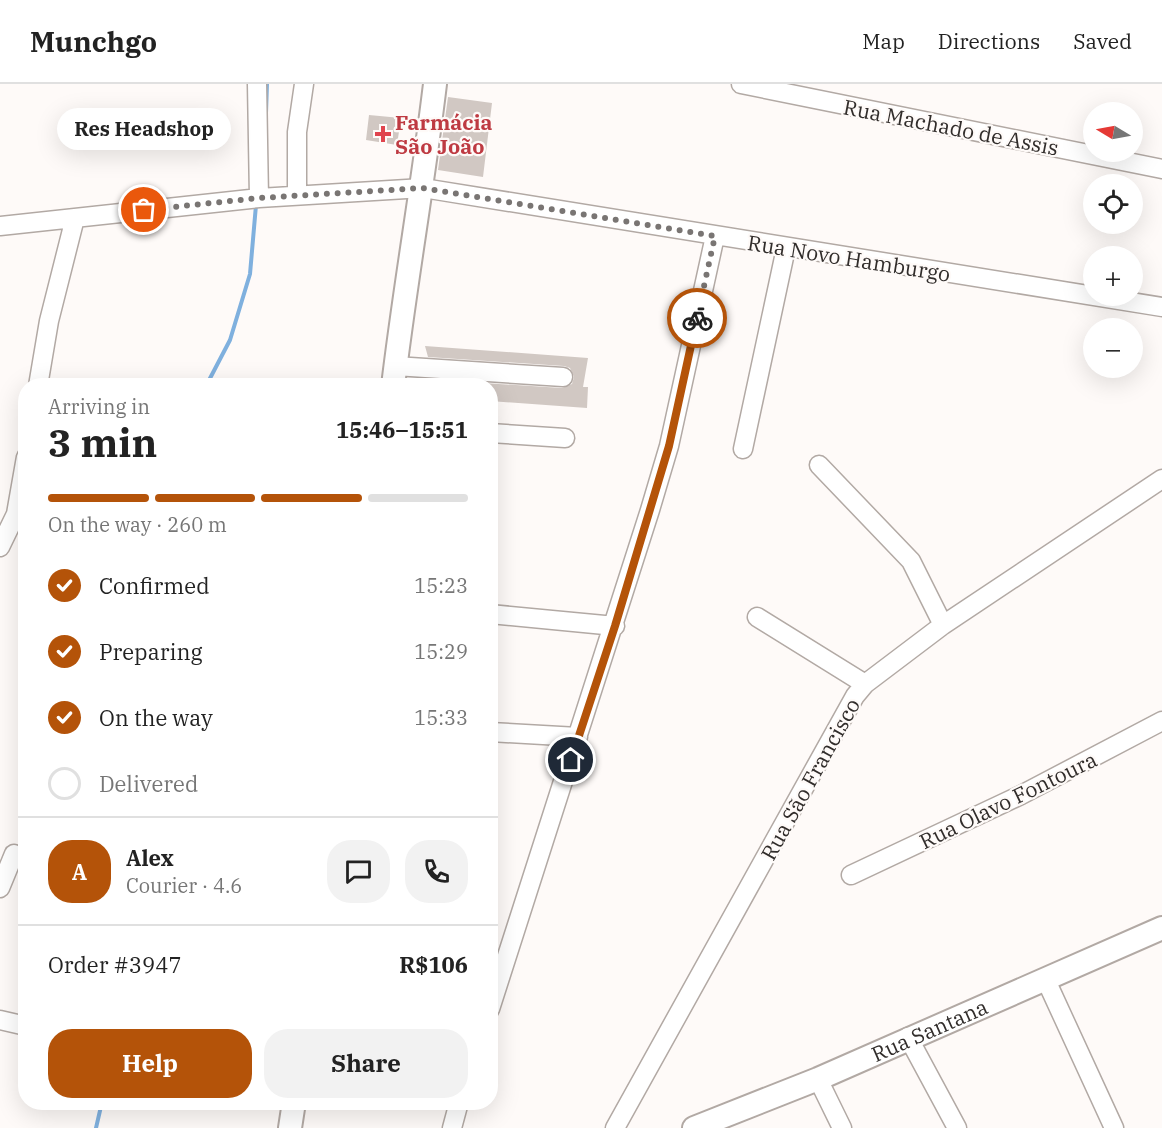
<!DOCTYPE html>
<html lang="en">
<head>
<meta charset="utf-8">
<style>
	body { margin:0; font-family:"IBM Plex Serif",serif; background:#f2f2f2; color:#222; height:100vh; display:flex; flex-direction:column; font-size:22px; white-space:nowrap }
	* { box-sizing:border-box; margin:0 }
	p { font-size:20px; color:#767676 }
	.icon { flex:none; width:33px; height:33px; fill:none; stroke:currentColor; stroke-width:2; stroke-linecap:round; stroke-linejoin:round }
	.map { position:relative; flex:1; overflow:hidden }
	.sheet { position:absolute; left:18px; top:294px; width:480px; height:732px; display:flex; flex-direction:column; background:#fff; border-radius:24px; box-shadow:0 6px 24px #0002 }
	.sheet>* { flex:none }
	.needle { width:39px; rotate:280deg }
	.buttons { position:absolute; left:1083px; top:18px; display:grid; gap:12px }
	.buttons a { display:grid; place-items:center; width:60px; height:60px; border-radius:50%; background:#fff; box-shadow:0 6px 24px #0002; font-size:30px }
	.pin { position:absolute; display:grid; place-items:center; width:51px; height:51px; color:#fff; margin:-26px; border:3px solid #fff; border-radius:50%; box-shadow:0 2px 6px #0007 }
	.courier { position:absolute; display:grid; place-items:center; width:60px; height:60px; margin:-30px; border:4px solid #b45309; border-radius:50%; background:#fff; color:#222; box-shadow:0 2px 8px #0007 }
	.bubble { position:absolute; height:42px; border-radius:21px; background:#fff; box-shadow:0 6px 24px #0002; font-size:20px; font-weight:800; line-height:42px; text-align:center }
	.overview em { font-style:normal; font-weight:800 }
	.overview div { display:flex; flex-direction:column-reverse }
	.overview { display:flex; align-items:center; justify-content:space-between; height:102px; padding:0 30px }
	h1 { font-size:39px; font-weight:800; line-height:45px }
	.bar { display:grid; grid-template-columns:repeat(4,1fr); gap:9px 6px; align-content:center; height:72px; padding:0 30px }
	.bar i { height:8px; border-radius:4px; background:#e0e0e0 }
	.bar .selected { background:#b45309 }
	.bar p { grid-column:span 4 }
	.line { display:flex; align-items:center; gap:15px; padding:0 30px; border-top:2px solid #e0e0e0 }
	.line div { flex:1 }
	.round { display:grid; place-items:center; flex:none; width:63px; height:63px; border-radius:24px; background:#f2f2f2 }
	ol { padding:0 30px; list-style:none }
	li { display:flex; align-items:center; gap:18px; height:66px }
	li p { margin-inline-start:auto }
	li .icon { padding:6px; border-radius:50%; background:#b45309; color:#fff; stroke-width:4 }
	li:last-child { color:#767676 }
	li i { width:33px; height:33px; border:3px solid #e0e0e0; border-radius:50% }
	.cta { display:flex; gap:12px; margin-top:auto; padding:12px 30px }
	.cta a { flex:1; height:69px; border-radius:24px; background:#b45309; color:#fff; font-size:24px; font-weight:800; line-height:69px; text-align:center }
	.cta a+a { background:#f2f2f2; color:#222 }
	header { display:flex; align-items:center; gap:36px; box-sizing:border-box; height:84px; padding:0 30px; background:#fff; border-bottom:2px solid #e0e0e0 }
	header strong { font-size:28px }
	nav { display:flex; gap:33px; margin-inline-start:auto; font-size:21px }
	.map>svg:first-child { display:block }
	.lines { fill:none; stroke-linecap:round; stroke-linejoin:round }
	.stream { stroke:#7fb0de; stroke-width:4 }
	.building { fill:#d1c8c3 }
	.minor-casing { stroke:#b2a9a4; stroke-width:21 }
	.major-casing { stroke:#b2a9a4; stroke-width:26 }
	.minor { stroke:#fff; stroke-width:18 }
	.major { stroke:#fff; stroke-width:22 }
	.done { stroke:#797573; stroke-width:6; stroke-dasharray:0 10.8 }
	.route { stroke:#b45309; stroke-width:8 }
	.health-dot { fill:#e0444e; stroke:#fefaf8; stroke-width:2 }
	.labels { text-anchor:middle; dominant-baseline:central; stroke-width:4.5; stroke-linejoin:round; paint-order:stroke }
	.health-label { font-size:21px; font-weight:bold; fill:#be3a42; stroke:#fefaf8; text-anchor:start }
	.street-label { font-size:21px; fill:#312d2b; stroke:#fefaf8 }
</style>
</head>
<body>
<header>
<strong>Munchgo</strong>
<nav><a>Map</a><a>Directions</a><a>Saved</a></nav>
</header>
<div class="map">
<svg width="1162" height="1044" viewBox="0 0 1162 1044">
	<rect width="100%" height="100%" fill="#fefaf8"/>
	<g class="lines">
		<path class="stream" d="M266,29L267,0
			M206,302L230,256L250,190L256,121
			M96,1044L102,1018"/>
	</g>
	<path class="building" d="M448,13L492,19L483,93L438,86Z
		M369,31L401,34L397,61L366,56Z
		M425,262L588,274L583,303H588L587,324L490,317V302H436L435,296L562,304L572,300L574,293L570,284L564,282L428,273Z"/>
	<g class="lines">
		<defs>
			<path id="minor" d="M257,0L259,114
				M741,0L1162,85
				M297,111V48L304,0
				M0,142L259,114L423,104L1162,223
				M395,282L563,293
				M38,302L49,237L75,134
				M490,349L565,354
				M743,365L786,164
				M819,381L911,477L943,541
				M0,463L16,430L26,373
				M490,530L615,542
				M757,533L865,600
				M490,648L578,653
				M851,791L1021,711L1162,637
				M0,804L14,770
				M1045,894L1114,1044
				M490,925L650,426L669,362L715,152
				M0,936L26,942
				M908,953L957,1044
				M818,995L842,1044
				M452,1044L459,1018
				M615,1044L855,612L865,600L943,541L1162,395"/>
			<g id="major">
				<path d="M393,302C405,201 423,101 435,0"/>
				<path d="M290,1044L294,1018"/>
				<path id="s1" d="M694,1044L818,995L1162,844"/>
			</g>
		</defs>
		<use href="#minor" class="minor-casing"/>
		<use href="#major" class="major-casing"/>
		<use href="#minor" class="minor"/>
		<use href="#major" class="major"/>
	</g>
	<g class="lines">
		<path class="done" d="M144,126L259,114L423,104L715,152L697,234"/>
		<path class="route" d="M571,676L615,542L669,362L697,234"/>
	</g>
	<path class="health-dot" d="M380 41h6v6h6v6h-6v6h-6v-6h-6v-6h6z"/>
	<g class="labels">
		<g class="health-label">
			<text x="395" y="38">Farmácia<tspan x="395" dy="24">São João</tspan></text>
		</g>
		<g class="street-label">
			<text transform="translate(951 43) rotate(11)">Rua Machado de Assis</text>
			<text transform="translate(849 174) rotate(9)">Rua Novo Hamburgo</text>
			<text transform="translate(810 695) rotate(-61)">Rua São Francisco</text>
			<text transform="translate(1008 716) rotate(-26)">Rua Olavo Fontoura</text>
			<text stroke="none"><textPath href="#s1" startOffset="255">Rua Santana</textPath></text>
		</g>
	</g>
</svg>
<div class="buttons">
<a><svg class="needle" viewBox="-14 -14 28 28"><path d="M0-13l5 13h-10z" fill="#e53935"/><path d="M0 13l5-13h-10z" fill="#767676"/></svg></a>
<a><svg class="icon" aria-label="locate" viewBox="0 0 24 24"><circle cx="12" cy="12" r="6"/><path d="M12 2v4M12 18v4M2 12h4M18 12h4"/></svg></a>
<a>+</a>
<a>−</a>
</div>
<div class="pin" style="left:144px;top:126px;background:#ea580c"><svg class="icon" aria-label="bag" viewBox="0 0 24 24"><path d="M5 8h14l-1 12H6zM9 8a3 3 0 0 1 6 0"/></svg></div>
<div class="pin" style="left:571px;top:676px;background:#1f2937"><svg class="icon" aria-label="home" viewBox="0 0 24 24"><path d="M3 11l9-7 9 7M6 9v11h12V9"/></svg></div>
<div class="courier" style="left:697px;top:234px"><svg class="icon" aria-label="bike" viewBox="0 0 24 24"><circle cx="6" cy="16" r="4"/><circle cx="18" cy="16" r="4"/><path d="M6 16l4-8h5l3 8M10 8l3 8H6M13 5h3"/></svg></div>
<div class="bubble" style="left:57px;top:24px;width:174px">Res Headshop</div>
<section class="sheet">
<div class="overview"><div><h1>3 min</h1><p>Arriving in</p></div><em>15:46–15:51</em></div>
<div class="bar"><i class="selected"></i><i class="selected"></i><i class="selected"></i><i></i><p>On the way · 260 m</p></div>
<ol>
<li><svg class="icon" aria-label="check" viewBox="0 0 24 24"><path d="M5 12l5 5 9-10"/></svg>Confirmed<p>15:23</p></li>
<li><svg class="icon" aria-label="check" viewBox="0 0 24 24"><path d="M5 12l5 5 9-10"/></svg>Preparing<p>15:29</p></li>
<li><svg class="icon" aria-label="check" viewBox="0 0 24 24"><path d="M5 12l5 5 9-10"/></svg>On the way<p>15:33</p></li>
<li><i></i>Delivered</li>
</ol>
<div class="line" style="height:108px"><b class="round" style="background:#b45309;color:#fff">A</b><div><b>Alex</b><p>Courier · 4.6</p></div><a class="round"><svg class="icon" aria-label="chat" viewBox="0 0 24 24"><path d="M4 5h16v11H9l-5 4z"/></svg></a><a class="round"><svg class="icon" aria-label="phone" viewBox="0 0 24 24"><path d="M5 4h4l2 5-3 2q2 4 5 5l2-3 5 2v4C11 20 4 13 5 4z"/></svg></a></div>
<div class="line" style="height:78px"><div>Order #3947</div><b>R$106</b></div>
<div class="cta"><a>Help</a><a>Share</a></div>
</section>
</div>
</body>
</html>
